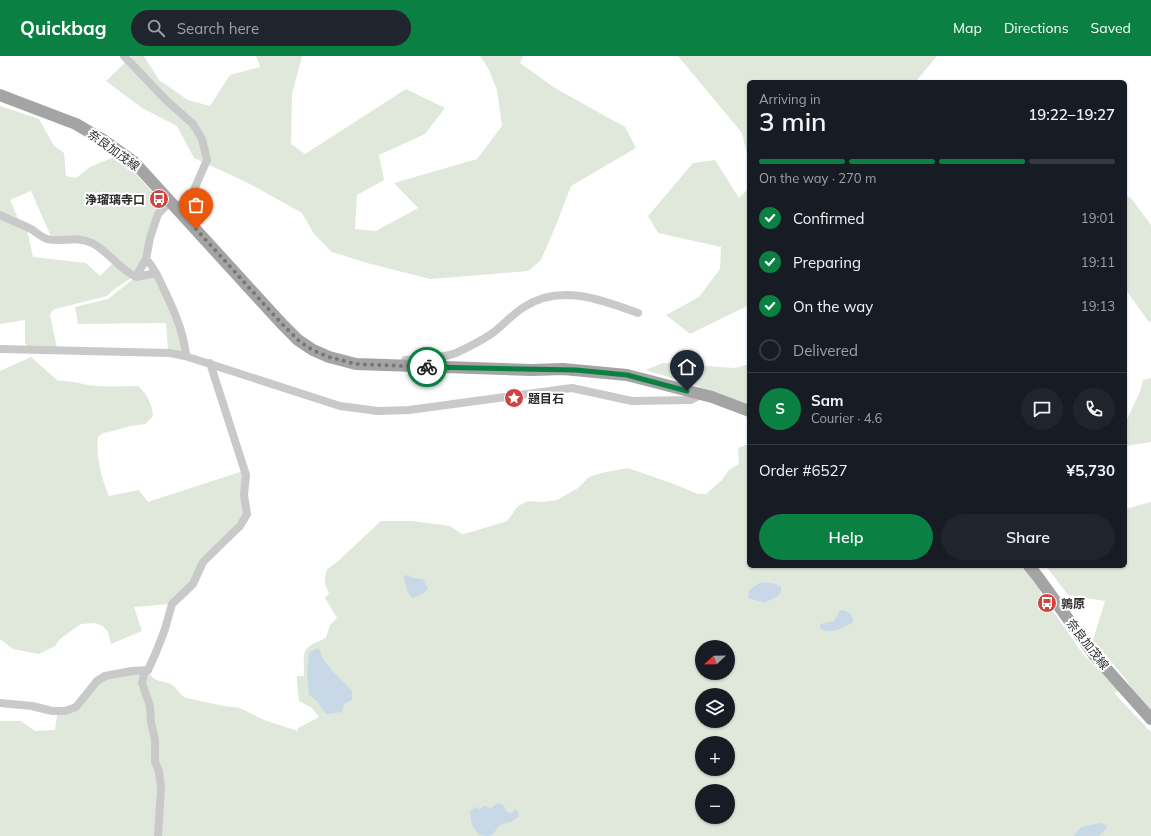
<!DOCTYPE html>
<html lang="en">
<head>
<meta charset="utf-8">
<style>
	body { margin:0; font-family:Mulish,"Noto Sans JP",sans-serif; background:#20242c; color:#f1f3f6; height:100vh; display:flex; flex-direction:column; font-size:15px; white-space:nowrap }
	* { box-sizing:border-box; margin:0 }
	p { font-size:13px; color:#9ea1a6 }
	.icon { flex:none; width:22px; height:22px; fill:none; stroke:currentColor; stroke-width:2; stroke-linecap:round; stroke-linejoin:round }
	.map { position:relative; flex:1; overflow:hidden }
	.panel { position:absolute; left:747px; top:24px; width:380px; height:488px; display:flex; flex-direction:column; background:#171b24; border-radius:6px; box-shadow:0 1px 3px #0004 }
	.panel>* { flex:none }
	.needle { width:26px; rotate:248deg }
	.buttons { position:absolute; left:695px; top:584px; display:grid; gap:8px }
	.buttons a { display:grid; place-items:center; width:40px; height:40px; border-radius:50%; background:#171b24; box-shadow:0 1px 3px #0004; font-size:20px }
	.pin { position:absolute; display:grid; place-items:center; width:34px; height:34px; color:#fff; margin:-41px -17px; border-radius:50% 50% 50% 0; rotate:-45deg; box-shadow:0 0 4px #0007 }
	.pin .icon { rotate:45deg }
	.courier { position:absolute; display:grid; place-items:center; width:40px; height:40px; margin:-20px; border:3px solid #0b8043; border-radius:50%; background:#fff; color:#222; box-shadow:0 1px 5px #0007 }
	.headline em { font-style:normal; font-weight:600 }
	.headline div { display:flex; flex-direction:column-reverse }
	.headline { display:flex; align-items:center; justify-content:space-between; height:68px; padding:0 12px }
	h1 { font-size:26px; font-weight:600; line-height:30px }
	.bar { display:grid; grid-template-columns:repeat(4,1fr); gap:6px 4px; align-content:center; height:48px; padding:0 12px }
	.bar i { height:5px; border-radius:3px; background:#363941 }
	.bar .active { background:#0b8043 }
	.bar p { grid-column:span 4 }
	.line { display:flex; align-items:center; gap:10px; padding:0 12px; border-top:1px solid #363941 }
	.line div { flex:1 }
	.round { display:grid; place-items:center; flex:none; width:42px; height:42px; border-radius:21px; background:#20242c }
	ol { padding:0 12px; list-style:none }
	li { display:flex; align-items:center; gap:12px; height:44px }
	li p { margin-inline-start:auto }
	li .icon { padding:4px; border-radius:50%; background:#0b8043; color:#fff; stroke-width:4 }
	li:last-child { color:#9ea1a6 }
	li i { width:22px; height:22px; border:2px solid #363941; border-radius:50% }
	.action { display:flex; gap:8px; margin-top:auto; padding:8px 12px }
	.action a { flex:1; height:46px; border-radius:24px; background:#0b8043; color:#fff; font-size:16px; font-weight:600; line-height:46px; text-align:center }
	.action a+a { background:#20242c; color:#f1f3f6 }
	header { display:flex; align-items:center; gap:24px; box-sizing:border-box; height:56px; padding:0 20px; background:#0b8043; color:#fff }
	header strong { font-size:19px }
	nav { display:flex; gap:22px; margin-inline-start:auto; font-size:14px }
	.search { width:280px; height:36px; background:#20242c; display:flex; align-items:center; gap:10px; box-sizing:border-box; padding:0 14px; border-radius:22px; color:#9ea1a6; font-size:15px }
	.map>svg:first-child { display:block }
	.green { fill:#e0e8db; fill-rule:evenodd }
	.water { fill:#c9d8e6 }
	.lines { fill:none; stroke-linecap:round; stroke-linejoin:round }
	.street { stroke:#c9c9c9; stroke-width:8 }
	.primary { stroke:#a4a4a4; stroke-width:12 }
	.done { stroke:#767676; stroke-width:4; stroke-dasharray:0 7.2 }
	.route { stroke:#0b8043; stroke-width:5 }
	.labels { text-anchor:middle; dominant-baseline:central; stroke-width:4; stroke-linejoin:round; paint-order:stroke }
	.street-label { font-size:12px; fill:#2c2c2c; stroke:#fff }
	.poi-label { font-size:12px; font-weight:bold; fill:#2c2c2c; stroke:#fff; text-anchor:start }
</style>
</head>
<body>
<header>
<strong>Quickbag</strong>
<div class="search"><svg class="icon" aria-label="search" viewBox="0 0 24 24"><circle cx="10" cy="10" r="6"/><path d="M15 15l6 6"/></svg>Search here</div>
<nav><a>Map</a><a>Directions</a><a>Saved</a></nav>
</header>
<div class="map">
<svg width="1151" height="780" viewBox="0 0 1151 780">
	<rect width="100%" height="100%" fill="#fff"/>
	<path class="green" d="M132,0H144L159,24L188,44L210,50L230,19L260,11L256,0H302L292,38L291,88L305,98L406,33L445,52L425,78L379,99L384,124L357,139L355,173L376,175L418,152L394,127L477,103L502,70L497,34L488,12L480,0H523L520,7L555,32L625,71L636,92L571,130L556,169L541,204L528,215L430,223L367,207L332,196L314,178L302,157L248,127L194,102L177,70L142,52L106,25Z
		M678,0H937L917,24L913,26H749V107L742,77Z
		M0,50L39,63L54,90L64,97L66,120L76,122L90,111L114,101L133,115L164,149L145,201L135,218L98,189L52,183L31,135L10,144L20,167L0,158Z
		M715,104L739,142L749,132V249L690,278L666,259L699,241L720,213L721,191L658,177L648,160L693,107Z
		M1125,140L1131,142L1151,169V265L1149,266L1125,233Z
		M0,161L27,173L33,201L86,207L100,220L113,207L131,222L113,234L107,240L55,253L52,255L50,259L57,292L28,291L25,287V264L0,268Z
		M153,220L177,264L182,295H168L166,267L78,268L75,251L108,243L133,223Z
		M31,301L58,325C71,324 82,329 96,330C109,331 124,330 138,330C148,339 152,348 153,360L145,368L130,370L113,375L103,377L98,381C96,402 101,421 109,440L139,434L148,446L243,415L245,458L242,464L208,498L192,527L170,548L134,551L142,575L111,588L108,576L103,570L95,567L81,568L60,583L55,590L39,598L13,593L0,583V315Z
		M663,307L735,312L749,308V350L692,328L645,314Z
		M1151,322V386L1125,390V367L1140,336L1143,324Z
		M749,388V510H1023L1035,524L1045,547L1055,558L1083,598L1119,635L1114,637L1151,676V780H160L163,731L145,632L146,618L149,617C156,628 163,623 172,629C177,632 180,639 186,642L224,650L240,652L264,664L298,675V672L319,661L312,652L299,645L297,626V620H304C304,593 300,593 326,582L330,569L337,562L325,542L329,537C324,528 324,523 327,513L336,507L381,465H412L450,470L462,478L471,476L507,465L518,450L528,445L542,446L557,444L578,432L589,421L601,417L628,412L674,428L698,438H706L722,424L729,414L739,408L738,392ZM702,591H728V617H702ZM702,639H728V665H702ZM702,687H728V713H702ZM702,735H728V761H702Z
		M1151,446V661L1124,621L1093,584L1105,545L1068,539L1046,510H1125V453Z
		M142,617L157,717L156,780H0V665H21L35,675L55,674L57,658L72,656L98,627L109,620Z"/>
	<path class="water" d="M408,519L413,522L423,523L428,533L423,538L413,542C406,536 405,529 404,520Z
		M761,526L776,528L781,531V535L778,540L764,547L748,542L749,534Z
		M843,554C850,557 853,558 853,566C844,572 829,580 820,572V568L834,565L840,555Z
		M317,592L320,594C321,607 344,625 352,635V644L344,648L342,656L326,658L317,645L309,639L307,619L309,596Z
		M498,747L504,750L507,756L512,757L515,753L519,757L518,761L511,766L500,769L492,779L487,780L479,779L472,769L470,756L474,751L479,753L484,750L491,752Z
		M1100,767L1106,769L1107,772L1099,780H1074L1081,771Z"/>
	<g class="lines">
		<path class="street" d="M124,0L167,45L193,68L202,83L207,104L193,136L190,141L176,152
			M0,159C10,164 21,168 31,173C36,176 41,181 47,183C61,187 75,179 92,187C108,195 119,213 136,221L156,217C169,244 182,268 186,298L185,300
			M146,203L151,209L156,217
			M136,221L146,203L150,182L158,158L170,146
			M0,293L170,297L185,300L340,350L378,355L409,354L572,332L632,345L691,344L701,339
			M403,309L405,304C422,302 441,303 456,297C469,291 483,284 494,276C504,268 513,258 524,251C560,227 602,244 638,257
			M0,647L32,650L52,655H65L76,651L97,625L105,620L132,615L148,614
			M158,780L161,731L159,716L155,705V684L151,666L150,650L142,627L144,618L148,614L157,594L165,573L172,548L193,528L203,506L240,470L247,458L244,439L246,419L210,307"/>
		<path class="primary" d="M0,39L76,68L103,84L134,106L282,268L298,284L313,294L329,301L356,308L532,314L563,313L627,319L712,341L749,355
			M1029,510L1038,521L1094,599L1151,663"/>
	</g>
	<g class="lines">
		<path class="done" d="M196,173L282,268L298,284L312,294L329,301L356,308L427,311"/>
		<path class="route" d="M427,311L576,314L627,319L687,335"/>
	</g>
	<defs>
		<symbol id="bus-disc" viewBox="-11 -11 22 22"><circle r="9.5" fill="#cf4341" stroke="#fff"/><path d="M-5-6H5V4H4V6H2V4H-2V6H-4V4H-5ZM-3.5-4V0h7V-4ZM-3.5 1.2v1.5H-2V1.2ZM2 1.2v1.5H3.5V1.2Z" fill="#fff"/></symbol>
		<symbol id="sight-disc" viewBox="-11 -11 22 22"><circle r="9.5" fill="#cf4341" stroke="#fff"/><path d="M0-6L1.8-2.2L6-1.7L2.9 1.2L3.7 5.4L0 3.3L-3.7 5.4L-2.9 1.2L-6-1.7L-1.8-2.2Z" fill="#fff"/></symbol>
	</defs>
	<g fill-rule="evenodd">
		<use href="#bus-disc" x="148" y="132" width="22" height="22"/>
		<use href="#sight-disc" x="503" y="331" width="22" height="22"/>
		<use href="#bus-disc" x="1036" y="536" width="22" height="22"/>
	</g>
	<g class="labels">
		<g class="street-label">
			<text transform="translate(114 94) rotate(36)">奈良加茂線</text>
			<text transform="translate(1088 588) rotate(52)">奈良加茂線</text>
		</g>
		<g class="poi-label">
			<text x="145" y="143" text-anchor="end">浄瑠璃寺口</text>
			<text x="528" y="342">題目石</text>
			<text x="1061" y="547">鶉原</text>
		</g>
	</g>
</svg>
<div class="buttons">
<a><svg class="needle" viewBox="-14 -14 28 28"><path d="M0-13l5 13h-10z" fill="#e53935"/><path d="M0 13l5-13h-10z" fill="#9ea1a6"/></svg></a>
<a><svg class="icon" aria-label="layers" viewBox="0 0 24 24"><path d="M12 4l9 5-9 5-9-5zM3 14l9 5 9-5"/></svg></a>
<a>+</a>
<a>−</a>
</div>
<div class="pin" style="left:196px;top:173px;background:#ea580c"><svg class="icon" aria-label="bag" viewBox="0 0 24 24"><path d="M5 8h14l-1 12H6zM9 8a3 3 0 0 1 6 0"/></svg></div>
<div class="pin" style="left:687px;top:335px;background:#1f2937"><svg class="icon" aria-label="home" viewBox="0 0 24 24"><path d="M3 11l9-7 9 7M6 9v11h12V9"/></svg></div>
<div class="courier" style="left:427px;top:311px"><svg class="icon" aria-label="bike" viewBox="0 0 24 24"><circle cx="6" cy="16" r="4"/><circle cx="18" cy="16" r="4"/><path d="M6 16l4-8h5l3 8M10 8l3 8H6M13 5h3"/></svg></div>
<section class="panel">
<div class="headline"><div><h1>3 min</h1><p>Arriving in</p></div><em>19:22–19:27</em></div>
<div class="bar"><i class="active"></i><i class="active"></i><i class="active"></i><i></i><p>On the way · 270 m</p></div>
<ol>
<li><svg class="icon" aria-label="check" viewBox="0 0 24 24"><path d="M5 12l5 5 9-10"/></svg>Confirmed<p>19:01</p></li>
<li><svg class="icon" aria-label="check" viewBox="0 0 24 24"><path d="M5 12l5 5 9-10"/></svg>Preparing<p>19:11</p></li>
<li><svg class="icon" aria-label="check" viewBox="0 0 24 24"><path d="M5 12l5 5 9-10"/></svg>On the way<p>19:13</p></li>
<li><i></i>Delivered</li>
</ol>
<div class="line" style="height:72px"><b class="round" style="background:#0b8043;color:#fff">S</b><div><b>Sam</b><p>Courier · 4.6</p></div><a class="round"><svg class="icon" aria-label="chat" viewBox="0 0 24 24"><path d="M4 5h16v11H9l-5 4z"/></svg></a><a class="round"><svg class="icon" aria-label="phone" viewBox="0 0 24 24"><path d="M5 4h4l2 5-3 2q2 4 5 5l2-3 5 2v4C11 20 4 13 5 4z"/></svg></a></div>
<div class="line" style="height:52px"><div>Order #6527</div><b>¥5,730</b></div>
<div class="action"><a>Help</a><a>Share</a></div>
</section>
</div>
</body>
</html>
